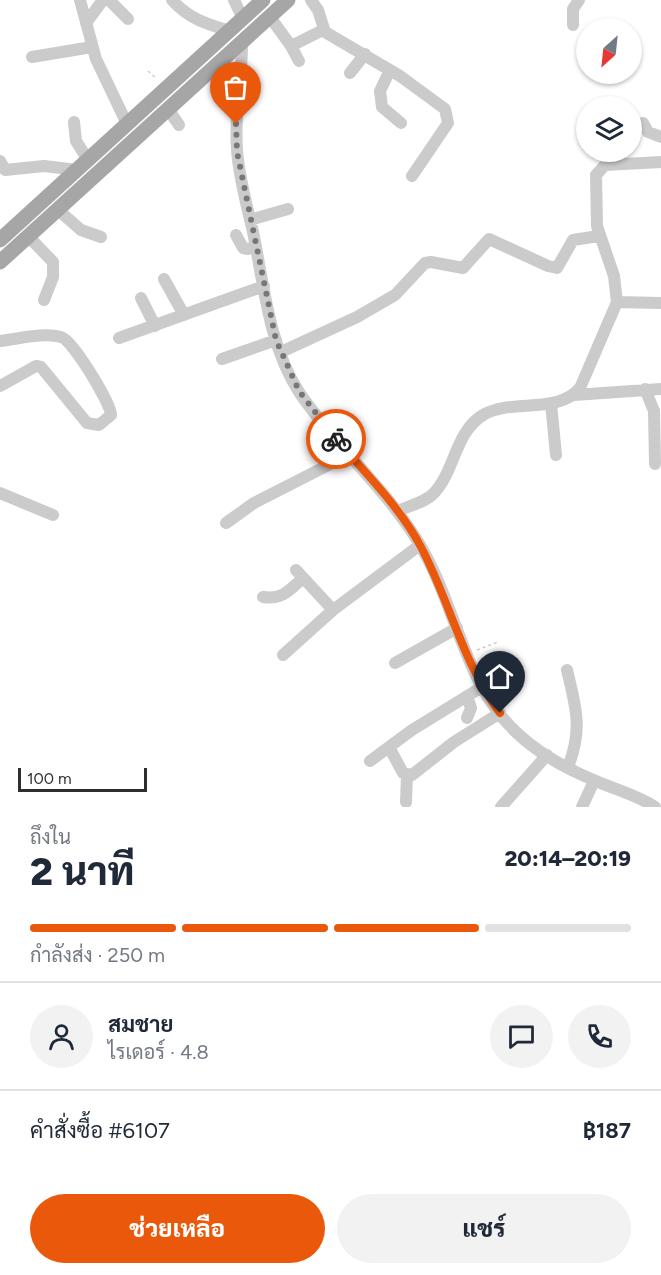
<!DOCTYPE html>
<html lang="th">
<head>
<meta charset="utf-8">
<style>
	body { margin:0; font-family:Figtree,Sarabun,sans-serif; background:#f2f2f3; color:#1f2937; height:100vh; display:flex; flex-direction:column; font-size:22px; white-space:nowrap }
	* { box-sizing:border-box; margin:0 }
	p { font-size:20px; color:#747a83 }
	.icon { flex:none; width:33px; height:33px; fill:none; stroke:currentColor; stroke-width:2; stroke-linecap:round; stroke-linejoin:round }
	.map { position:relative; height:807px; overflow:hidden }
	.panel { display:flex; flex-direction:column; background:#fff; flex:1 }
	.panel>* { flex:none }
	.needle { width:39px; rotate:207deg }
	.tools { position:absolute; left:576px; top:18px; display:grid; gap:12px }
	.tools a { display:grid; place-items:center; width:66px; height:66px; border-radius:50%; background:#fff; box-shadow:0 2px 4px #0004; font-size:30px }
	.scale { position:absolute; left:18px; bottom:15px; width:129px; box-sizing:border-box; padding-left:6px; border:3px solid #2e2e2e; border-top:0; font-size:16px; line-height:21px; white-space:nowrap; color:#2e2e2e; -webkit-text-stroke:4px #fff; paint-order:stroke }
	.pin { position:absolute; display:grid; place-items:center; width:51px; height:51px; color:#fff; margin:-62px -26px; border-radius:50% 50% 50% 0; rotate:-45deg; box-shadow:0 0 6px #0007 }
	.pin .icon { rotate:45deg }
	.courier { position:absolute; display:grid; place-items:center; width:60px; height:60px; margin:-30px; border:4px solid #ea580c; border-radius:50%; background:#fff; color:#222; box-shadow:0 2px 8px #0007 }
	.overview em { font-style:normal; font-weight:800 }
	.overview div { display:flex; flex-direction:column-reverse }
	.overview { display:flex; align-items:center; justify-content:space-between; height:102px; padding:0 30px }
	h1 { font-size:39px; font-weight:800; line-height:45px }
	.bar { display:grid; grid-template-columns:repeat(4,1fr); gap:9px 6px; align-content:center; height:72px; padding:0 30px }
	.bar i { height:8px; border-radius:4px; background:#e0e1e3 }
	.bar .active { background:#ea580c }
	.bar p { grid-column:span 4 }
	.line { display:flex; align-items:center; gap:15px; padding:0 30px; border-top:2px solid #e0e1e3 }
	.line div { flex:1 }
	.round { display:grid; place-items:center; flex:none; width:63px; height:63px; border-radius:32px; background:#f2f2f3 }
	.primary-button { display:flex; gap:12px; margin-top:auto; padding:12px 30px }
	.primary-button a { flex:1; height:69px; border-radius:36px; background:#ea580c; color:#fff; font-size:24px; font-weight:800; line-height:69px; text-align:center }
	.primary-button a+a { background:#f2f2f3; color:#1f2937 }
	.map>svg:first-child { display:block }
	.lines { fill:none; stroke-linecap:round; stroke-linejoin:round }
	.path { stroke:#cbcbcb; stroke-width:1.5; stroke-dasharray:3 3; stroke-linecap:butt }
	.minor { stroke:#cbcbcb; stroke-width:12 }
	.major { stroke:#a6a6a6; stroke-width:15 }
	.done { stroke:#777; stroke-width:6; stroke-dasharray:0 10.8 }
	.route { stroke:#ea580c; stroke-width:8 }
</style>
</head>
<body>
<div class="map">
<svg width="661" height="807" viewBox="0 0 661 807">
	<rect width="100%" height="100%" fill="#fff"/>
	<g class="lines">
		<path class="path" d="M148,71L157,79
			M477,650L498,642"/>
		<path class="minor" d="M80,0L96,59L127,124
			M109,0L128,19
			M172,0C189,19 207,24 230,31
			M234,0L243,19
			M311,0L318,10L325,32L400,76L445,109L448,123L412,176
			M270,17L291,46
			M86,23L103,0
			M573,25V9L579,0
			M242,44C242,79 234,115 237,150C239,178 247,206 253,232C264,285 269,346 299,392C335,446 387,489 420,545C456,605 464,684 517,733C538,753 569,770 596,781C616,790 637,795 655,807
			M32,57L92,47
			M299,61L291,46L323,30
			M390,70L380,91L382,107L401,123
			M350,73L365,54
			M168,109L179,125
			M74,122L76,141L88,160
			M643,123L648,132L661,137
			M0,161L5,170L44,166L77,170
			M57,209L81,230L101,237
			M250,220L288,209
			M236,235L243,248L248,249L256,246
			M28,236L53,262V277L44,300
			M164,279L184,315
			M141,298L155,326
			M617,302L661,303
			M119,338L264,286
			M0,341C18,339 44,332 61,337C73,340 111,404 111,415L99,425L87,423L41,367L36,366L0,386
			M281,352L357,317L395,295L425,263L431,262L463,268L489,239L548,266L557,268L573,240L599,236
			M222,359L276,340
			M645,389L654,411L655,464
			M574,395L661,389
			M551,403L556,455
			M0,493L53,515
			M397,511C409,506 426,502 434,493C455,471 455,432 483,415C512,398 557,415 580,388L617,302L614,276L597,226L596,175L605,165L661,162
			M226,523L254,503L350,454
			M296,570L333,610
			M263,597C282,600 290,590 303,578
			M283,655L333,610L420,545
			M395,663L457,628
			M567,670C576,708 583,729 568,767
			M467,718L471,708L467,696
			M389,747L403,773L412,775L454,742L500,713
			M370,761L412,730L482,687
			M406,802L407,775
			M501,807L547,755
			M582,807L594,781"/>
		<path class="major" d="M0,240L263,0
			M0,262L288,0"/>
	</g>
	<g class="lines">
		<path class="done" d="M236,124L237,152L276,340L299,391L336,439"/>
		<path class="route" d="M336,439C365,473 400,507 421,547C450,602 463,664 500,713"/>
	</g>
</svg>
<div class="tools">
<a><svg class="needle" viewBox="-14 -14 28 28"><path d="M0-13l5 13h-10z" fill="#e53935"/><path d="M0 13l5-13h-10z" fill="#747a83"/></svg></a>
<a><svg class="icon" aria-label="layers" viewBox="0 0 24 24"><path d="M12 4l9 5-9 5-9-5zM3 14l9 5 9-5"/></svg></a>
</div>
<div class="scale">100 m</div>
<div class="pin" style="left:236px;top:124px;background:#ea580c"><svg class="icon" aria-label="bag" viewBox="0 0 24 24"><path d="M5 8h14l-1 12H6zM9 8a3 3 0 0 1 6 0"/></svg></div>
<div class="pin" style="left:500px;top:713px;background:#1f2937"><svg class="icon" aria-label="home" viewBox="0 0 24 24"><path d="M3 11l9-7 9 7M6 9v11h12V9"/></svg></div>
<div class="courier" style="left:336px;top:439px"><svg class="icon" aria-label="bike" viewBox="0 0 24 24"><circle cx="6" cy="16" r="4"/><circle cx="18" cy="16" r="4"/><path d="M6 16l4-8h5l3 8M10 8l3 8H6M13 5h3"/></svg></div>
</div>
<section class="panel">
<div class="overview"><div><h1>2 นาที</h1><p>ถึงใน</p></div><em>20:14–20:19</em></div>
<div class="bar"><i class="active"></i><i class="active"></i><i class="active"></i><i></i><p>กำลังส่ง · 250 m</p></div>
<div class="line" style="height:108px"><a class="round"><svg class="icon" aria-label="person" viewBox="0 0 24 24"><circle cx="12" cy="8" r="4"/><path d="M4 21q1-7 8-7t8 7"/></svg></a><div><b>สมชาย</b><p>ไรเดอร์ · 4.8</p></div><a class="round"><svg class="icon" aria-label="chat" viewBox="0 0 24 24"><path d="M4 5h16v11H9l-5 4z"/></svg></a><a class="round"><svg class="icon" aria-label="phone" viewBox="0 0 24 24"><path d="M5 4h4l2 5-3 2q2 4 5 5l2-3 5 2v4C11 20 4 13 5 4z"/></svg></a></div>
<div class="line" style="height:78px"><div>คำสั่งซื้อ #6107</div><b>฿187</b></div>
<div class="primary-button"><a>ช่วยเหลือ</a><a>แชร์</a></div>
</section>
</body>
</html>
